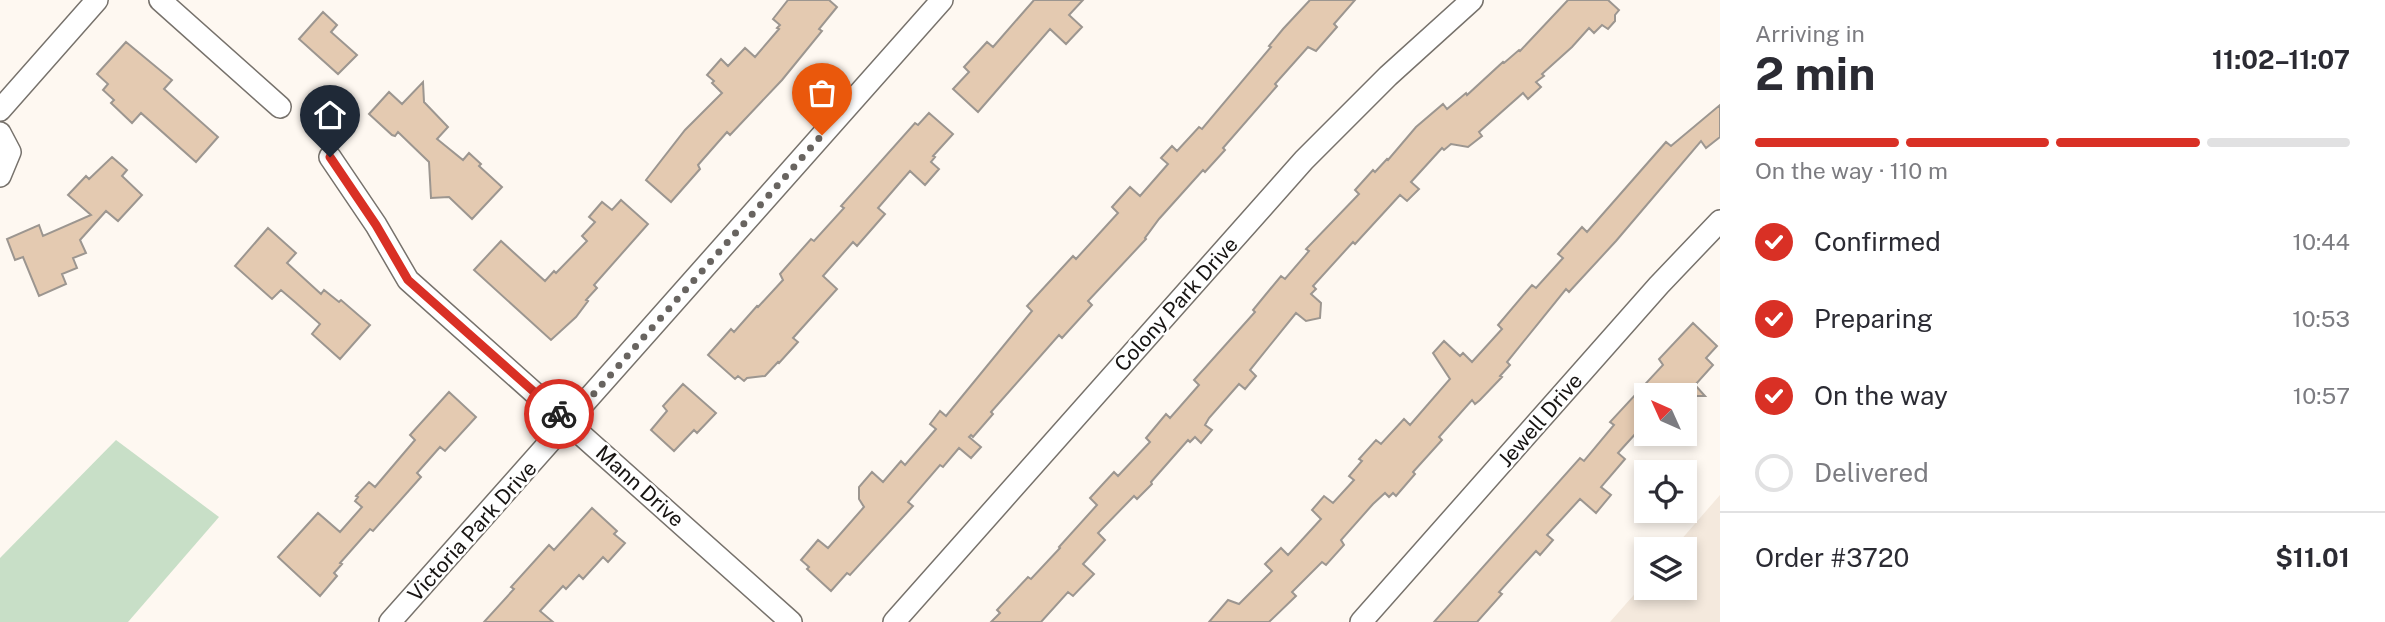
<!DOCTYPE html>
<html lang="en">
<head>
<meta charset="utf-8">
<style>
	body { margin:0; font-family:"Public Sans",sans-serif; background:#f2f2f3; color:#2b2b33; height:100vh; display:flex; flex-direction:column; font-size:26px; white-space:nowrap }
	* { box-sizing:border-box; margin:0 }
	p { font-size:23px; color:#7c7c81 }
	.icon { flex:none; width:38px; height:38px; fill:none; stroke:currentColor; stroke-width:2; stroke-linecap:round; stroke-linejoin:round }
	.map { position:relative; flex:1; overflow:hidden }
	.sheet { display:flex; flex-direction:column; background:#fff; width:665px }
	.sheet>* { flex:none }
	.needle { width:46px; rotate:315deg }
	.buttons { position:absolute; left:1634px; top:383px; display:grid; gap:14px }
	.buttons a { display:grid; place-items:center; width:63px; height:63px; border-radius:0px; background:#fff; box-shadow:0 4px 10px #0003; font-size:35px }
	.pin { position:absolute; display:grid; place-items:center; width:60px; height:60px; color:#fff; margin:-72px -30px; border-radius:50% 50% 50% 0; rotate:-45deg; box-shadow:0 0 7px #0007 }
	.pin .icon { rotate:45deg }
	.courier { position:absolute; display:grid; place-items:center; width:70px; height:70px; margin:-35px; border:5px solid #d93025; border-radius:50%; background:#fff; color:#222; box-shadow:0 2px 9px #0007 }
	.summary em { font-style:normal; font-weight:700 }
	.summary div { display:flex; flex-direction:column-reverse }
	.summary { display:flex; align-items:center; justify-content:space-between; height:119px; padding:0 35px }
	h1 { font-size:46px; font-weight:700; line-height:52px }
	.bar { display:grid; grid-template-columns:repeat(4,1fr); gap:10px 7px; align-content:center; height:84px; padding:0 35px }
	.bar i { height:9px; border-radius:5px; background:#e1e1e2 }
	.bar .on { background:#d93025 }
	.bar p { grid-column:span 4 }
	.line { display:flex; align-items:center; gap:18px; padding:0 35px; border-top:2px solid #e1e1e2 }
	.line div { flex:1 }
	ol { padding:0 35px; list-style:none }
	li { display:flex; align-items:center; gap:21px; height:77px }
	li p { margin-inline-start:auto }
	li .icon { padding:7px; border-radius:50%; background:#d93025; color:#fff; stroke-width:4 }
	li:last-child { color:#7c7c81 }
	li i { width:38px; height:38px; border:4px solid #e1e1e2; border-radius:50% }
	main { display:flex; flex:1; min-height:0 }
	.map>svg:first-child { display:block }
	.built { fill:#f4e9dd }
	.green { fill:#c8dfc7 }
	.building { fill:#e4cab1; stroke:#9c9690; stroke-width:2 }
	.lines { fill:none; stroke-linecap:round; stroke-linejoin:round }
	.minor-casing { stroke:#77726c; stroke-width:24 }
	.minor { stroke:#fff; stroke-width:21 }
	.done { stroke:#686460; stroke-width:7; stroke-dasharray:0 12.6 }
	.route { stroke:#d93025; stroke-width:9 }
	.labels { text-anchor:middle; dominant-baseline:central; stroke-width:5; stroke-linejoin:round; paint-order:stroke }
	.street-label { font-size:21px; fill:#171412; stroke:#fff }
</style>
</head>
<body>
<main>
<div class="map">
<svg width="1720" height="622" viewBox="0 0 1720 622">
	<rect width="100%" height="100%" fill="#fef8f1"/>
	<path class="built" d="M1720,495V622H1610L1647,580V588H1685V550L1673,549Z"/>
	<path class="green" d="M116,440L219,517L128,622H0V558Z"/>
	<path class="building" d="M788,0H829L837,7L819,29L822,31L782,80L730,135L727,132L698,165L700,169L671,202L646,180L685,130L722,93L712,83L714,81L707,75L721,59L728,66L745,48L755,57L779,29L777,28L780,25L773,19Z
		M1034,0H1083L1069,15L1082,27L1066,44L1050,29L978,112L953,89L969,72L964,67L987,42L993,47Z
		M1310,0H1355L1334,24L1337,27L1316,51L1308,47L1275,84L1277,86L1223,148L1225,150L1205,172L1203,170L1159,219L1145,238L1146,239L1088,301L1092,305L1062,338L1059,335L991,412L993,414L973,437L971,435L969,437L981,447L971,458L959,448L943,467L940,465L908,502L913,506L850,575L847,573L831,591L807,569L809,567L801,560L818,540L828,548L864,507L859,499V487L872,472L883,482L901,461L905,465L936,429L930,424L940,411L946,416L1032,311L1027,306L1073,256L1076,259L1118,213L1112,207L1130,187L1140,196L1168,164L1161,158L1172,146L1177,151L1199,127L1202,129L1271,47L1269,46L1283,29Z
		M1568,0H1608L1619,10L1615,15V21L1608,29L1602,25L1594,33L1589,28L1572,47L1542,74L1544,76L1536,82L1541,87L1528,99L1523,93L1479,132L1482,136L1468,147L1451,144L1444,150L1442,148L1411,182L1419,189L1407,201L1400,195L1355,244L1353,242L1313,286L1316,289L1311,294L1321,303L1320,318L1306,321L1296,313L1250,370L1256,376L1245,389L1239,384L1209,418L1205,425L1212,430L1201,443L1195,437L1190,442L1188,440L1151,482L1152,484L1137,499L1134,496L1098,533L1105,540L1083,564L1094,574L1073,596L1068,592L1041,622H991L1000,613L997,610L1028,577L1031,579L1060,548L1059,547L1097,505L1090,498L1114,472L1118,476L1150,442L1146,438L1166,414L1170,418L1199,385L1194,380L1255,312L1253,310L1281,276L1285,279L1309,251L1306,249L1359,194L1355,190L1373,170L1375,172L1387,159L1388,160L1416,127L1443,104L1447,109L1466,93L1467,95L1503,62L1504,63L1519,50L1520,51Z
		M323,12L337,25L331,32L357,55L338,74L299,39Z
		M126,42L172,80L164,89L218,137L196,162L141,113L132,123L111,103L114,100L103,90L108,84L97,74Z
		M423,82L424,102L448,127L437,139L463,160L469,153L481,164L479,166L502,187L472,219L449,197L431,198L429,162L398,132L395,136L392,135L369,114L389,92L402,104Z
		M1720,105V137L1706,148L1701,141L1616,241L1569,292L1566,289L1507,362L1510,365L1500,376L1502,377L1480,400L1475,404L1472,400L1439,437L1442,440L1413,472L1415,474L1396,496L1393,493L1389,497L1385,493L1373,504L1341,540L1344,545L1326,565L1322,562L1292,592L1296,596L1269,622H1209L1228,600L1239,604L1272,571L1265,564L1281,548L1288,555L1300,542L1321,519L1312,510L1324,496L1333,503L1354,480L1349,476L1362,461L1359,459L1376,440L1381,444L1404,419L1410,425L1450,379L1433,353L1444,341L1460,356L1463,353L1472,362L1502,329L1498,325L1532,285L1536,288L1563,258L1558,254L1582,227L1587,232L1666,142L1671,146Z
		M929,113L953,134L933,156L935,157L931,162L939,169L925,185L910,171L878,208L885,214L857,246L853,242L823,276L837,289L793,338L798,342L779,363L778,362L765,376L747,378L744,381L738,376L735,379L708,355L731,329L734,332L757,306L758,307L783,280L780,274L811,239L814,241L844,208L841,206L915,123L918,125Z
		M112,157L127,170L122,176L142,195L118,221L106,211L80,240L86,253L73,258L77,268L62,274L66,284L39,296L23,257L15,260L7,239L39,225L43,236L91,215L68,195L86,176L89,179Z
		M621,200L648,224L594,285L597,288L586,300L588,301L576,317L551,340L474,270L501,241L545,281L554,271L556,273L587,241L582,236L595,222L589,217L602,202L612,210Z
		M268,228L296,253L287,263L321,294L324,290L339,302L341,300L370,325L340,359L312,334L320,324L295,302L281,290L272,299L235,266Z
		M1693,323L1717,346L1706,358L1713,365L1695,385L1705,396H1647V421L1618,453L1625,459L1601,487L1611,495L1596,513L1580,499L1547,535L1553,540L1540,555L1536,551L1499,592L1502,594L1477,622H1434L1580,458L1584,461L1614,425L1610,422L1663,365L1659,359Z
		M683,384L716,413L697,433L694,430L674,451L651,430L667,411L663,406Z
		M449,392L476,417L445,451L440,447L417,473L421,477L373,531L370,529L340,563L342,564L334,573L337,576L320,596L278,557L318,513L340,532L362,507L355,501L358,497L356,496L369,482L375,487L415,440L410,435Z
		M592,508L617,531L614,534L625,543L608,562L603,557L583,579L579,575L566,589L563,586L540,611L553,622H484L514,589L511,587L549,545L554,550Z"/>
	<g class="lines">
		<defs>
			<path id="minor" d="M160,0L280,107
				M0,110L97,0
				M0,133L10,152L0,176
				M330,157L376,225L408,280L791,622
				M390,622L942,0
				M894,622L1304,160L1388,76L1472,0
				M1361,622L1659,285L1720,221"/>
		</defs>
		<use href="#minor" class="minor-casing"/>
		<use href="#minor" class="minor"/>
	</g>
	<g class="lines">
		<path class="done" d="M559,414L569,422L822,135"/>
		<path class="route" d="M330,157L376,225L408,280L559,414"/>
	</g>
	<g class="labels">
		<g class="street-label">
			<text transform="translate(1176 304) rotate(-48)">Colony Park Drive</text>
			<text transform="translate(1540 420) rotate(-49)">Jewell Drive</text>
			<text transform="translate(640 486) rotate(42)">Mann Drive</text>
			<text transform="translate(472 531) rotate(-48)">Victoria Park Drive</text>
		</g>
	</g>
</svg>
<div class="buttons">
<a><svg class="needle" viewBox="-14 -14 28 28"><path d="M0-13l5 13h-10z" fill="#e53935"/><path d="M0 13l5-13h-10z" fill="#7c7c81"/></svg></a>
<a><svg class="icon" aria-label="locate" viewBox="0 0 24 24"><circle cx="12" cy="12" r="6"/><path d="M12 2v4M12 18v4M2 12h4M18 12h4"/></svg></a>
<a><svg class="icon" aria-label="layers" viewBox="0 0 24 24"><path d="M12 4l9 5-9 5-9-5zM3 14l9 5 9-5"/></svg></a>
</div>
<div class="pin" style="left:822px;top:135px;background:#ea580c"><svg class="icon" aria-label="bag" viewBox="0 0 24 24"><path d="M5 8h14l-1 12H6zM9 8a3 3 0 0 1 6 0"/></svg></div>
<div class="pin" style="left:330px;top:157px;background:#1f2937"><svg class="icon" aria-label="home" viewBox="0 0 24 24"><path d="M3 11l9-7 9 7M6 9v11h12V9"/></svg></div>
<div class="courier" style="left:559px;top:414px"><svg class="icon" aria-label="bike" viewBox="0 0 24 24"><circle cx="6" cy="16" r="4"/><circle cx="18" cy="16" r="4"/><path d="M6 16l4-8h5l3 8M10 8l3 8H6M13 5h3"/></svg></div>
</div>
<section class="sheet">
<div class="summary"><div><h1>2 min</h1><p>Arriving in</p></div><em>11:02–11:07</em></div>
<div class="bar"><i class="on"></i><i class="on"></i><i class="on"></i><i></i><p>On the way · 110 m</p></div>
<ol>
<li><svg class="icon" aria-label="check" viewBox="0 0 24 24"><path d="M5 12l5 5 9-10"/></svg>Confirmed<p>10:44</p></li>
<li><svg class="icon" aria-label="check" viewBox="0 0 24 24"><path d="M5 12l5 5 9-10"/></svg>Preparing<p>10:53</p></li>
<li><svg class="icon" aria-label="check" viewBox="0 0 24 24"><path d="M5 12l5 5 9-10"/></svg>On the way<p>10:57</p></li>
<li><i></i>Delivered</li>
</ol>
<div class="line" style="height:91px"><div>Order #3720</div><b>$11.01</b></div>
</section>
</main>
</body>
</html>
